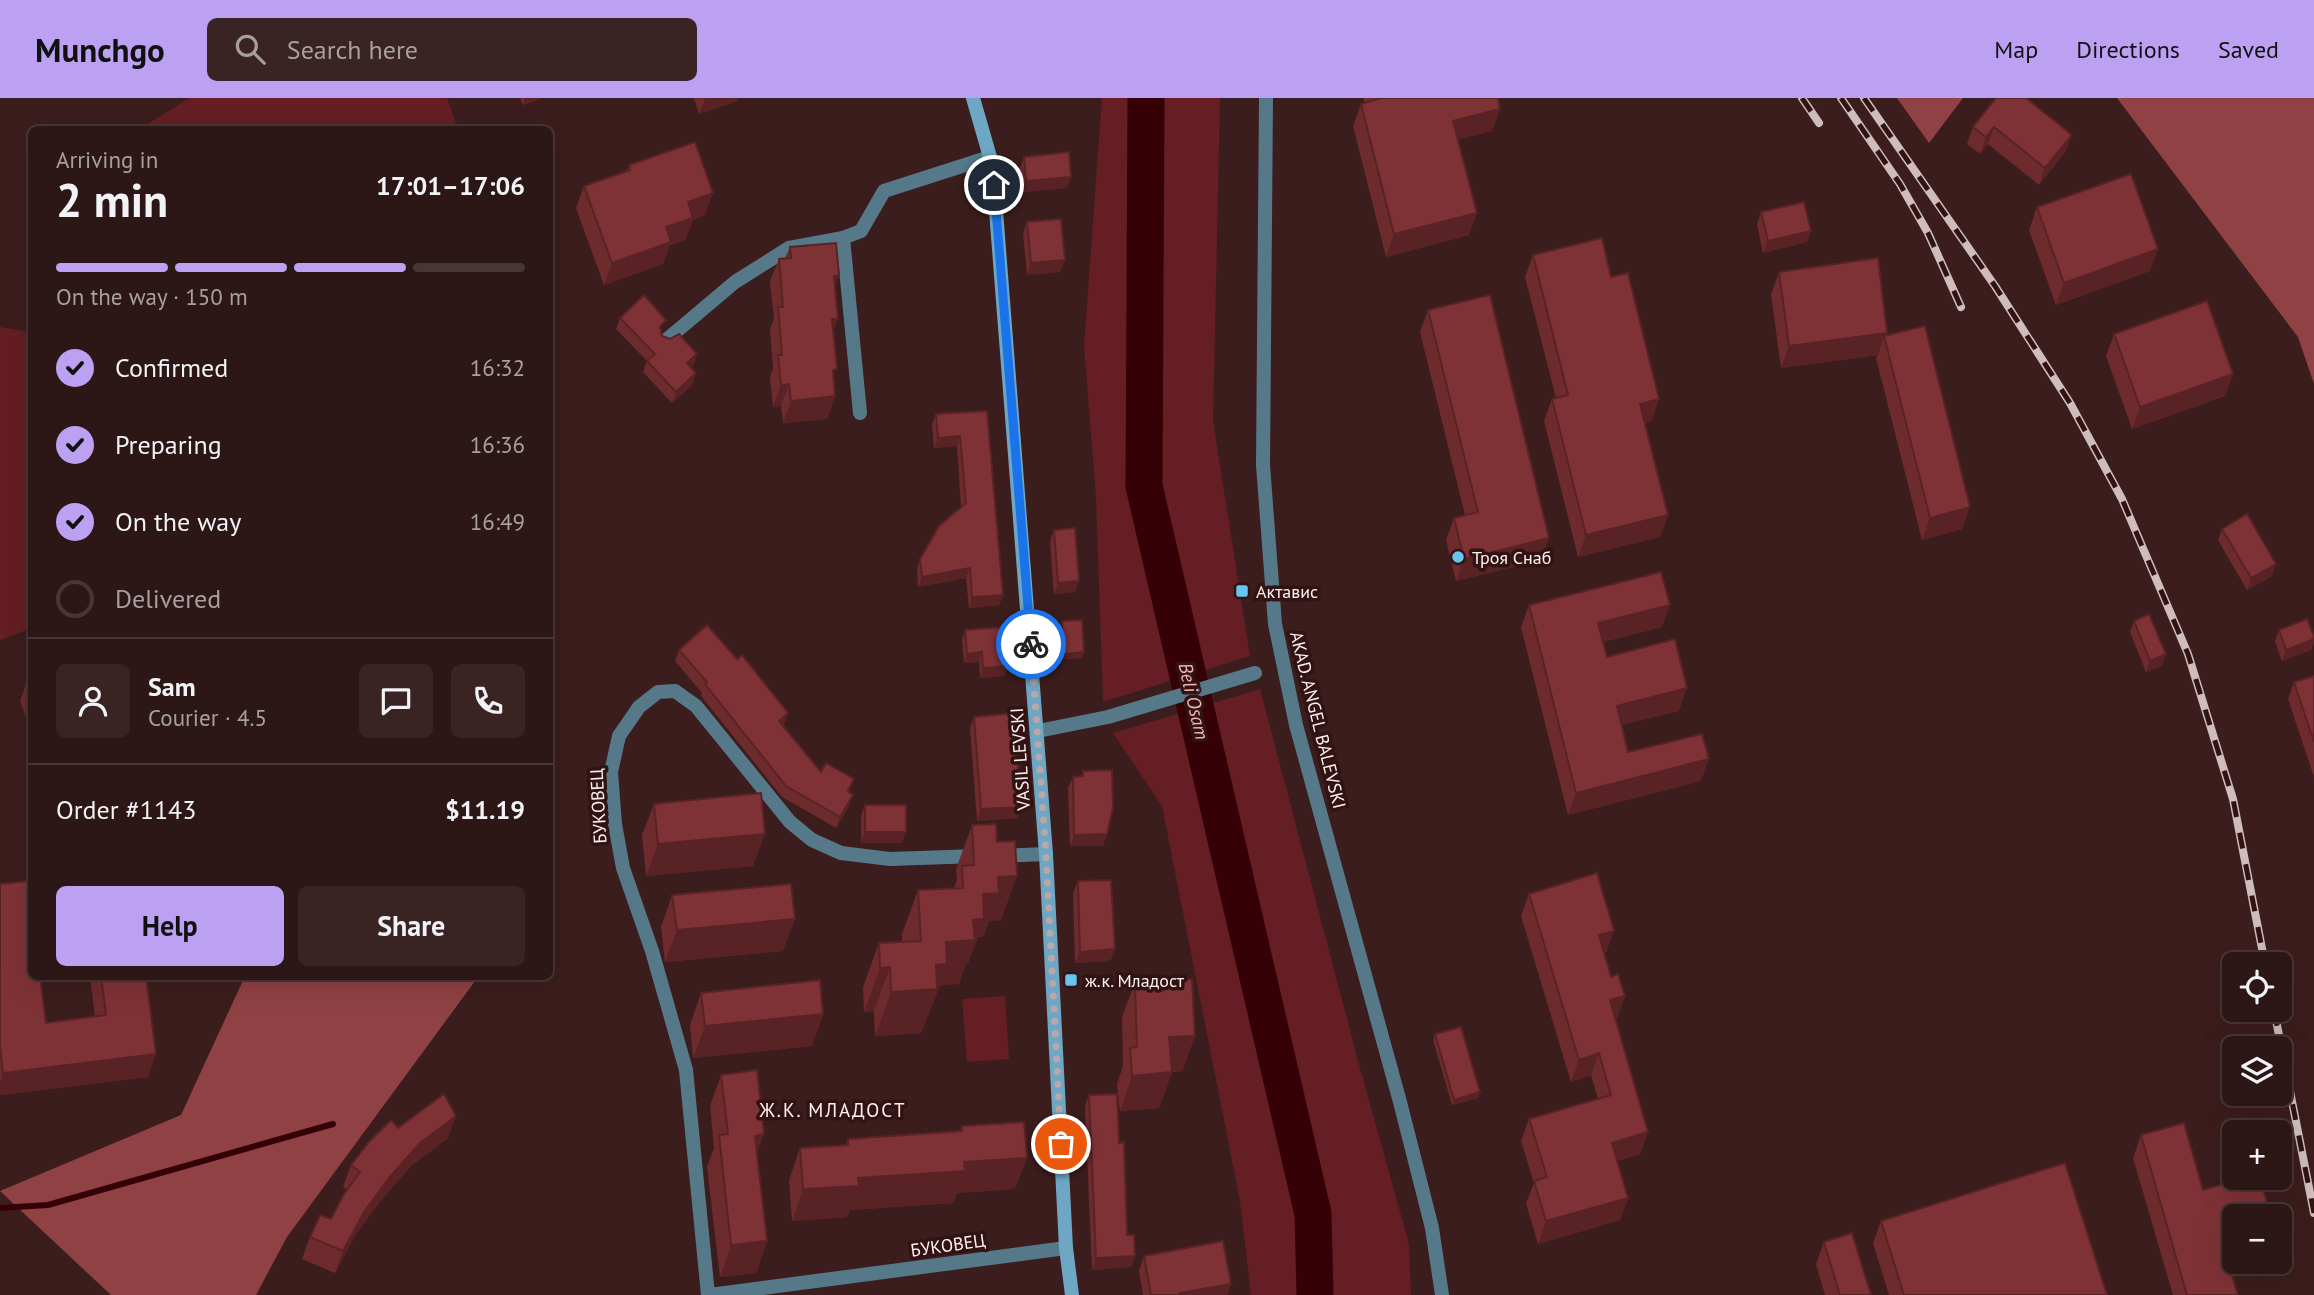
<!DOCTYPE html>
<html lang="en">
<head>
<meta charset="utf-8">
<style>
	body { margin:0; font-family:"PT Sans",sans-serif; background:#392323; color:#f1f3f6; height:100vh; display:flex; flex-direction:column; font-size:26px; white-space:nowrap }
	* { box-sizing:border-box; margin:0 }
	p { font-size:23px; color:#a79fa1 }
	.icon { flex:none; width:38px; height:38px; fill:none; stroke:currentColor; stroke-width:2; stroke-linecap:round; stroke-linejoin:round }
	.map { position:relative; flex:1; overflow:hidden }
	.panel { position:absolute; left:28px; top:28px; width:525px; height:854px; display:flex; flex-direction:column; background:#2d1616; border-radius:10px; box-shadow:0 7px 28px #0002,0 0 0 2px #483535 }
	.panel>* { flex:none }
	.fabs { position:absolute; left:2222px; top:854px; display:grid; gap:14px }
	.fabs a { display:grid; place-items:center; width:70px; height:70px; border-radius:10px; background:#2d1616; box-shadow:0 7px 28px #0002,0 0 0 2px #483535; font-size:35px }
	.pin { position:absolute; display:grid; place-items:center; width:60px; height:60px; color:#fff; margin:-30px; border:4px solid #fff; border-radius:50%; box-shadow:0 2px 7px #0007 }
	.courier { position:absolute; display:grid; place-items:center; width:70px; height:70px; margin:-35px; border:5px solid #1a73e8; border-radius:50%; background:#fff; color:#222; box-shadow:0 2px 9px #0007 }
	.overview em { font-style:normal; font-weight:600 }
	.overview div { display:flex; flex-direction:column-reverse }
	.overview { display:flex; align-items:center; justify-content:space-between; height:119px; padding:0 28px }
	h1 { font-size:46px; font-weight:600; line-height:52px }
	.bar { display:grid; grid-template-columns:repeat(4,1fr); gap:10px 7px; align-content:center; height:84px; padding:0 28px }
	.bar i { height:9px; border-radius:5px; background:#483535 }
	.bar .on { background:#bca0f2 }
	.bar p { grid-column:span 4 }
	.line { display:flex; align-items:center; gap:18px; padding:0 28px; border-top:2px solid #483535 }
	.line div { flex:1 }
	.round { display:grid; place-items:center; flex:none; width:74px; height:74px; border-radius:10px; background:#392323 }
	ol { padding:0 28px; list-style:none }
	li { display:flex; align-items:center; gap:21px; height:77px }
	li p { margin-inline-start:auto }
	li .icon { padding:7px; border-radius:50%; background:#bca0f2; color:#111; stroke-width:4 }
	li:last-child { color:#a79fa1 }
	li i { width:38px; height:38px; border:4px solid #483535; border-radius:50% }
	.button { display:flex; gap:14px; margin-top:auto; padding:14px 28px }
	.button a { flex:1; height:80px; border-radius:10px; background:#bca0f2; color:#111; font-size:28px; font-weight:600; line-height:80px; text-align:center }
	.button a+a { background:#392323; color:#f1f3f6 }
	header { display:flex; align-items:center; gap:42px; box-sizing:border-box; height:98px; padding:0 35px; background:#bca0f2; color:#111 }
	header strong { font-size:33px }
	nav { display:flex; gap:38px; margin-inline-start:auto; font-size:24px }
	.search { width:490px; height:63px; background:#392323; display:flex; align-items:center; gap:18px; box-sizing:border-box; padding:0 24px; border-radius:10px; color:#a79fa1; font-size:26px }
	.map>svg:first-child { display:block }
	.green { fill:#651e23 }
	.forest { fill:#904143 }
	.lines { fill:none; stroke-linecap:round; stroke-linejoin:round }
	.stream { stroke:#350006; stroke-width:6 }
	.river { stroke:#350006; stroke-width:37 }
	.minor { stroke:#56798a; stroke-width:14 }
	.tertiary { stroke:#56798a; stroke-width:14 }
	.secondary { stroke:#6da7c3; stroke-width:14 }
	.rail-casing { stroke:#cfbdbd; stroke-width:8 }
	.rail { stroke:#311314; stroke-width:5; stroke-dasharray:16; stroke-linecap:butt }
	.wall { fill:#6d2b2e }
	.shaded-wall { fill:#592326 }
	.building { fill:#7f3236; stroke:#592326; stroke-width:2 }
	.done { stroke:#bba7a7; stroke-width:7; stroke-dasharray:0 12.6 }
	.route { stroke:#1a73e8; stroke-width:9 }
	.poi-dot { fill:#67c4f0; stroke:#311314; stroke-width:2.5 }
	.labels { text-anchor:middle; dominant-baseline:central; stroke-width:7; stroke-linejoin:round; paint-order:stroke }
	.poi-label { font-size:18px; fill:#fff1f1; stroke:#311314; text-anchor:start }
	.street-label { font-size:18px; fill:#fff1f1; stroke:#311314 }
	.water-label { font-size:19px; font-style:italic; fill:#f9b3b2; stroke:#311314 }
	.neighbourhood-label { font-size:19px; letter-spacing:2px; fill:#fff1f1; stroke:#311314 }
</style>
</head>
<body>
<header>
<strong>Munchgo</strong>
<div class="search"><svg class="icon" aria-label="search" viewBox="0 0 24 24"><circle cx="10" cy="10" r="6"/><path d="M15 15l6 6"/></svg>Search here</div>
<nav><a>Map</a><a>Directions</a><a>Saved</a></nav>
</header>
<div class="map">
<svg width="2314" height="1197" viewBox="0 0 2314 1197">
	<rect width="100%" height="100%" fill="#3c1d1d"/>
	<path class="green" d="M189,0H447L458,31H140Z
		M1102,0H1220L1213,323L1250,558L1103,604L1096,398L1084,248Z
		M0,229L31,234L32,530L0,542Z
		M1260,591L1360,970L1409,1146L1411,1197H1251L1240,1103L1162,708L1113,635Z
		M1005,898L1009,961L967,964L962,901Z"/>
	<path class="forest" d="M1897,0H1963L1929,45Z
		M2117,0H2314V286L2298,239Z
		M245,878L478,879L287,1139L256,1197H111L0,1093L181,1017Z"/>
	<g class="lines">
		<path class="stream" d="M0,1110L48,1107L333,1026"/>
		<path class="river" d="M1146,0L1144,388L1313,1116L1315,1197"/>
		<path class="minor" d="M843,140L860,315
			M665,243L735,184L789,150L843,140L861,133L884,93L990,59
			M1038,633L1108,619L1255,575
			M998,758L1046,756
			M708,1197L686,972L652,853L623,770L615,726L611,674L619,638L639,609L658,594L675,593L696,608L790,724L812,742L841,755L890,761L978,758
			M710,1197L1066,1150"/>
		<path class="tertiary" d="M1266,0L1263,367L1275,526L1296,627L1400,1004L1432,1130L1442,1197"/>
		<path class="secondary" d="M973,0L990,59L994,87L1046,756L1066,1150L1072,1197"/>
		<defs>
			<path id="rail" d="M1802,0L1819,25
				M1841,0L1900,86L1928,135L1961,209
				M1864,0L1995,188L2070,305L2122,401L2188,556L2233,701L2265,866
				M2274,912L2314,1115"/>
		</defs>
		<use href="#rail" class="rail-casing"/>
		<use href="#rail" class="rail"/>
	</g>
	<path class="wall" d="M520,0H542L523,7Z
		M694,0H738L737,3L699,16Z
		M1363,0H1498L1500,11L1492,33L1458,41L1469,137L1386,159L1353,28L1361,6L1365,5Z
		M1996,0L2066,53L2039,87L1988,46L1980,56L1967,46L1973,29Z
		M1024,59L1071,79L1067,90L1022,94L1020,70Z
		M629,67L705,117L693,122L685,142L670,147L663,166L604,187L576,110L584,88L627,73Z
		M2037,109L2150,173L2056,207L2029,132Z
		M1761,114L1807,144L1763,155L1757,126Z
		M1027,124L1065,162L1060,174L1027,177L1023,136Z
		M790,149L835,189L833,233L834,280L835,298L827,321L783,325L781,308L773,309L770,279L773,270L770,231L774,221L770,183L779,161L785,160Z
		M1533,157L1611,179L1659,301L1651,323L1645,325L1668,417L1660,439L1578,459L1544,323L1552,301L1556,300L1525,179Z
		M1779,174L1887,235L1886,238L1962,431L1922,442L1876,260L1878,257L1781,270L1771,196Z
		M1428,212L1549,440L1541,462L1456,483L1446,442L1454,420L1465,417L1420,234Z
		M620,220L661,234L662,238L697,256L693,267L690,269L692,287L672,305L643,274L647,263L616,231Z
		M2114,236L2225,298L2132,331L2106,258Z
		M987,313L1003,497L999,507L969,510L966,480L918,489L917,471L920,461L961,409L957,348L934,350L932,326L936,316Z
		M2222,431L2272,478L2247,492L2218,442Z
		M1054,432L1075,494L1054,496L1050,443Z
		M1529,507L1662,529L1603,544L1607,559L1679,613L1621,627L1628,654L1701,683L1568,717L1521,529Z
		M1062,523L1084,554L1082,560L1062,561L1060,529Z
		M2134,523L2166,556L2162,568L2146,574L2130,534Z
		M965,532L1004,578L980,580L979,564L964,565L962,542Z
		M2279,532L2314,538V543L2311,552L2282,563L2275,543Z
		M679,552L784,627L783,628L821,674L849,694V708L836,730L782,699L701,598L702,595L675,563Z
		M2314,578V679L2288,601L2294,584Z
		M32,584V636L20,603L26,586Z
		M974,619L1021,709L1017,720L977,723L970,630Z
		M1083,673L1103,748H1070L1068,690L1073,679H1081Z
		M654,706L753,768L646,778L642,737Z
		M865,707L902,745H861V718Z
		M972,727L1001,822L989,823L983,839H978L968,865H966L959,886L940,887L921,935L875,938L874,913L864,914L863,889L879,845L902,844V836L918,792L954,790L957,782L956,771Z
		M1078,783L1115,851L1110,863L1075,865L1073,795Z
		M0,786L46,925L95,919L90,878H146L148,979L0,997Z
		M1529,796L1606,855H1604L1611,879L1625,898L1617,920H1615L1648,1034L1640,1056L1617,1063L1628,1100L1620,1122L1538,1146L1526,1105L1534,1085L1521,1043L1529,1021L1598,1001L1591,977L1571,984L1521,818Z
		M672,797L783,853L665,864L661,829Z
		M1135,884L1195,938L1182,973L1172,974L1159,1010L1120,1013L1117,986L1123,968L1122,919Z
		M701,895L823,916L812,948L693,960L690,927Z
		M1435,936L1480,994L1478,1000L1452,1007L1433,942Z
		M721,977L757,1054L767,1143L756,1175L720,1179L707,1069L714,1050L710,1008Z
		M1089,997L1119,1045L1131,1169L1092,1172L1085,1008Z
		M962,1028L1015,1091L957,1095L953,1105L850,1112L847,1119L792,1123L789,1082L800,1050L846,1047L848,1041L960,1034Z
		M398,1030L448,1040L412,1067L381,1102L356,1136L335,1175L302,1161L310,1139L331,1121L347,1092L343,1089L351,1067Z
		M2141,1037L2203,1092L2235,1164H2272L2271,1168L2233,1179L2238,1197H2173L2133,1060Z
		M1881,1123L2107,1197H1889L1873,1145Z
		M1824,1144L1871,1197H1825L1816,1166Z
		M1144,1158L1231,1186L1227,1197H1143L1139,1173Z"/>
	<path class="shaded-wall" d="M525,0H542L523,7Z
		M705,0H738L737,3L699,16Z
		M1500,11L1492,33L1445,45L1453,23Z
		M1994,29L1988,46L1980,56L1986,39Z
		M2072,37L2066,53L2039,87L2045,70Z
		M1071,79L1067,90L1022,94L1026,83Z
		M713,95L705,117L693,122L685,142L670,147L663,166L604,187L612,165L666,129L688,104Z
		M1477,115L1469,137L1386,159L1394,136Z
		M1811,133L1807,144L1763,155L1768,143Z
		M2158,151L2150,173L2056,207L2064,185Z
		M1065,162L1060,174L1027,177L1031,165Z
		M839,177L831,199L834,178Z
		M832,221H838L830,243Z
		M1887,235L1885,241L1884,238L1878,257L1781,270L1789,248Z
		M697,256L693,267L683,276L687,265Z
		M696,275L692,287L672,305L676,294Z
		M2233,276L2225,298L2132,331L2140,309Z
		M789,286L781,308L773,309L781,287Z
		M835,298L827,321L783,325L791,303Z
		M1659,301L1651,323L1632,328L1640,306Z
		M960,338L957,348L934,350L938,340Z
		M1970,409L1962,431L1922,442L1930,420Z
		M1668,417L1660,439L1578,459L1586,437Z
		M1549,440L1541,462L1456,483L1464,461Z
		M2276,466L2272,478L2247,492L2251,480Z
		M970,470L966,480L918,489L922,479Z
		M1079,483L1075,494L1054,496L1058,485Z
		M1003,497L999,507L969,510L972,499Z
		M1670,507L1662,529L1590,547L1598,525Z
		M2314,541L2311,552L2282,563L2286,552Z
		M982,554L979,564L964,565L967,556Z
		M1084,554L1082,560L1062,561L1064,556Z
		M2166,556L2162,568L2146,574L2150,563Z
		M1008,568L1004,578L980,580L983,570Z
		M1687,590L1679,613L1609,630L1617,608Z
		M788,615L784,627L775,634L779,623Z
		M1709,661L1701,683L1568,717L1576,695Z
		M853,697L849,708L836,730L840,719Z
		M1021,709L1017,720L977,723L981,711Z
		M865,734H906L902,745H861Z
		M765,736L753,768L646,778L658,746Z
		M1107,736L1103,748H1070L1074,737Z
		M1017,778L1001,822L989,823L983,839H978L968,865H966L959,886L940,887L921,935L875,938L891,894L936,867L946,844L983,796L998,779Z
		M795,821L783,853L665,864L677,832Z
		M1614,833L1606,855L1591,859L1599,837Z
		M1115,851L1110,863L1075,865L1080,854Z
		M890,869L874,913L864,914L880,870Z
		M1625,898L1617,920L1601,925L1610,902Z
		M823,916L812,948L693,960L705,928Z
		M1195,938L1182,973L1156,974L1169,939Z
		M1599,955L1591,977L1571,984L1579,962Z
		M156,956L148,979L0,997V985L3,975Z
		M1172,974L1159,1010L1120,1013L1132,978Z
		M1480,994L1478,1000L1452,1007L1454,1002Z
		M456,1018L448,1040L412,1067L381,1102L356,1136L335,1175L343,1153L364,1114L389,1080L420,1045Z
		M1648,1034L1640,1056L1604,1067L1612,1045Z
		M764,1036L752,1068L755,1038Z
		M1027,1060L1015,1091L957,1095L953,1105L850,1112L847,1119L792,1123L803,1091L858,1080L964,1064Z
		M1628,1100L1620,1122L1538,1146L1546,1123Z
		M767,1143L756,1175L720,1179L731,1147Z
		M1135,1158L1131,1169L1092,1172L1096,1160Z
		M2235,1159V1164H2272L2271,1168L2219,1183L2227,1161Z
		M1231,1186L1227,1197H1179V1195Z"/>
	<path class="building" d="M1377,0H1498L1500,11L1453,23L1477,115L1394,136L1361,6L1378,1Z
		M1996,0H2026L2072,37L2045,70L1994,29L1986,39L1973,29Z
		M695,44L713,95L688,104L693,120L666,129L671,144L612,165L584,88L630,72L629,67Z
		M1069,54L1071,79L1026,83L1024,59Z
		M2131,76L2158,151L2064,185L2037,109Z
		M1804,104L1811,133L1768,143L1761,114Z
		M1061,121L1065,162L1031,165L1027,124Z
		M1602,140L1611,179L1628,175L1659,301L1640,306L1668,417L1586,437L1552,301L1568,297L1533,157Z
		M836,145L839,177L834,178L838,221H832L837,271L833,272L835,298L791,303L789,286L781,287L778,257H782L778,209H783L779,161L791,160L790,149Z
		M1878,160L1887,235L1789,248L1779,174Z
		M644,197L666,222L660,229L662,238L670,241L679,236L697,256L687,265L696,275L676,294L647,263L655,256L620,220Z
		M1490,197L1549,440L1464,461L1454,420L1478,414L1428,212Z
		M2207,203L2233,276L2140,309L2114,236Z
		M1925,228L1970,409L1930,420L1884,238Z
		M987,313L1003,497L972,499L970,470L922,479L920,461L939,428L966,405L960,338L938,340L936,316Z
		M2247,416L2276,466L2251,480L2222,431Z
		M1075,430L1079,483L1058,485L1054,432Z
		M1661,474L1670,507L1598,525L1607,559L1675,541L1687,590L1617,608L1628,654L1702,636L1709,661L1576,695L1529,507Z
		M2149,516L2166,556L2150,563L2134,523Z
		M2307,521L2314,538V541L2286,552L2279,532Z
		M1082,522L1084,554L1064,556L1062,523Z
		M707,527L737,561L742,557L788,615L779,623L821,674L826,665L854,681L848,693L853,697L840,719L786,688L705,586L707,584L679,552Z
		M1004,529L1008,568L983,570L982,554L967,556L965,532Z
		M2314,578V644L2294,584Z
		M32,584V602L26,586Z
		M1014,615L1021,709L981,711L974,619Z
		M1112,672L1113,710L1107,736L1074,737L1073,679L1083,678V673Z
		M761,695L765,736L658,746L654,706Z
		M865,707H906V734H865Z
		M996,726L997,744L1015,743L1017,778L998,779L999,795L983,796L984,821L973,822L975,842L946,844L947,866L936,867L937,891L891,894L890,869L880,870L879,845L921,843L918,792L963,790L962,768L974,767L972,727Z
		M1597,775L1614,833L1599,837L1611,879L1618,876L1625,898L1610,902L1648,1034L1612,1045L1628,1100L1546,1123L1534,1083L1547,1079L1529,1021L1611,997L1599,955L1579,962L1529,796Z
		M1111,782L1115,851L1080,854L1078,783Z
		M28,783L32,808V878H40L46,925L106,917L101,878H146L156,956L3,975L0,947V786Z
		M791,786L795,821L677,832L672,797Z
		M1192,881L1195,938L1169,939L1172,974L1132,978L1130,950L1137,949L1135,884Z
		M820,882L823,916L705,928L701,895Z
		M1461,929L1480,994L1454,1002L1435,936Z
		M757,972L764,1036L755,1038L767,1143L731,1147L719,1037L728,1036L721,977Z
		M444,996L456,1018L420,1045L389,1080L364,1114L343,1153L310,1139L320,1117L331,1121L344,1096L360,1074L351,1067L369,1044L391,1022L398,1030Z
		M1117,996L1119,1045L1124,1044L1127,1137H1134L1135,1158L1096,1160L1089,997Z
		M1024,1024L1027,1060L964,1064L965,1073L858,1080L859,1088L803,1091L800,1050L848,1047V1041L962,1033V1028Z
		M2184,1025L2203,1092L2243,1080H2260L2271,1118H2235V1159L2227,1161L2238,1197H2187L2141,1037Z
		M2065,1065L2107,1197H1904L1881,1123Z
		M1852,1135L1871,1197H1840L1824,1144Z
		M1223,1143L1231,1186L1179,1195V1197H1151L1144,1158Z"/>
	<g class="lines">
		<path class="done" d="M1031,546L1046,756L1061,1046"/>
		<path class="route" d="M994,87L1031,546"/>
	</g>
	<g class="poi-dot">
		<circle cx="1458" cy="459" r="7"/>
		<rect x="1235" y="486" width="14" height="14" rx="3.5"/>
		<rect x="1064" y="875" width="14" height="14" rx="3.5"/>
	</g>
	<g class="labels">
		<g class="poi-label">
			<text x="1472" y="459">Троя Снаб</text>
			<text x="1256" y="493">Актавис</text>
			<text x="1085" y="882">ж.к. Младост</text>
		</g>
		<g class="street-label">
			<text transform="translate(1318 622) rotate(76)">AKAD. ANGEL BALEVSKI</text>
			<text transform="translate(1020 661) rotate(-94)">VASIL LEVSKI</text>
			<text transform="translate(598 708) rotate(-93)">БУКОВЕЦ</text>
			<text transform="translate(948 1147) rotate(-8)">БУКОВЕЦ</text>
		</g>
		<g class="water-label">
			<text transform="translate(1194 603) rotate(77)">Beli Osam</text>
		</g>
		<g class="neighbourhood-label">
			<text x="833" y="1012">Ж.К. МЛАДОСТ</text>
		</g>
	</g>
</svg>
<div class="fabs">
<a><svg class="icon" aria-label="locate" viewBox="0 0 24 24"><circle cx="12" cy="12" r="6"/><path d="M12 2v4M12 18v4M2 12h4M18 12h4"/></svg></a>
<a><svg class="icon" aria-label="layers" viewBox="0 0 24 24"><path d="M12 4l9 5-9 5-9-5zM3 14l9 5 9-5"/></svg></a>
<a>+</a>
<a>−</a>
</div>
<div class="pin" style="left:1061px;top:1046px;background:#ea580c"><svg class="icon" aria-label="bag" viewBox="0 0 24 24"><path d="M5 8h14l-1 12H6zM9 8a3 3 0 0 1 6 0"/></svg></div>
<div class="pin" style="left:994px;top:87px;background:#1f2937"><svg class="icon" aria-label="home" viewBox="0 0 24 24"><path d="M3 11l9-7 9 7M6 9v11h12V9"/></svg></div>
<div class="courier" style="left:1031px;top:546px"><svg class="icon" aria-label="bike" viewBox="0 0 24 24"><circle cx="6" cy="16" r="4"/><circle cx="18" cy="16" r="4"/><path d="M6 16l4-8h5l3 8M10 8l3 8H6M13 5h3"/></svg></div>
<section class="panel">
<div class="overview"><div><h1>2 min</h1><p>Arriving in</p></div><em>17:01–17:06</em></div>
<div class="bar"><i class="on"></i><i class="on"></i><i class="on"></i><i></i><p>On the way · 150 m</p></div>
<ol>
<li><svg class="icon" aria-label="check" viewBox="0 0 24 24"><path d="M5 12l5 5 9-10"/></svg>Confirmed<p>16:32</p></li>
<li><svg class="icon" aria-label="check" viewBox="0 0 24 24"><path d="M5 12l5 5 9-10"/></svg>Preparing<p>16:36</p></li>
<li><svg class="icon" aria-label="check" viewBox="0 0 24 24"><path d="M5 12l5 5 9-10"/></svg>On the way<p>16:49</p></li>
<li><i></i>Delivered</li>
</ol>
<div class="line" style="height:126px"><a class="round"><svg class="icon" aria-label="person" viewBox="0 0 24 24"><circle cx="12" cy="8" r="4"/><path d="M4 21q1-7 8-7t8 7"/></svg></a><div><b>Sam</b><p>Courier · 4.5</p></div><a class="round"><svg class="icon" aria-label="chat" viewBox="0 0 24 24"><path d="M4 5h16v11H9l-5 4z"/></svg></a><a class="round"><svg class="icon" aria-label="phone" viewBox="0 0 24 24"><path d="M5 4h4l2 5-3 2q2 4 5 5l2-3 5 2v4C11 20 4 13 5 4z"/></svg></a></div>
<div class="line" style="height:91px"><div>Order #1143</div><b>$11.19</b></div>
<div class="button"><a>Help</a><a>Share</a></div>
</section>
</div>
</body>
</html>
